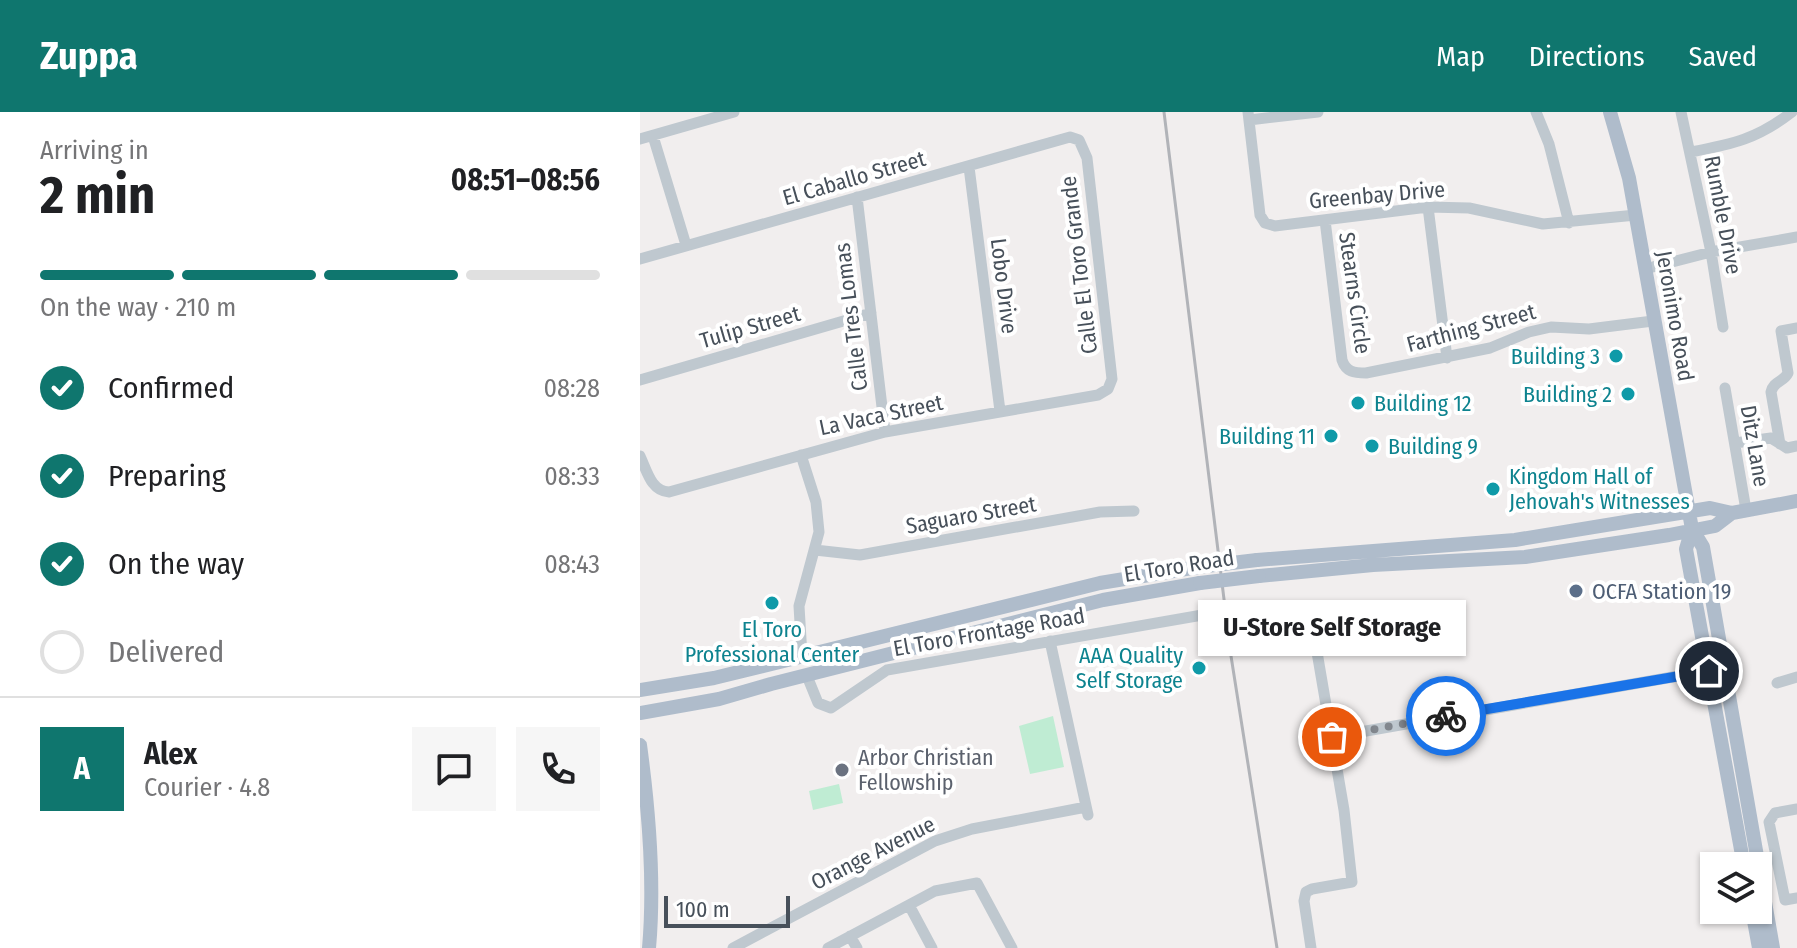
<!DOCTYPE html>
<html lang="en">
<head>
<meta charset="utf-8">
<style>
	body { margin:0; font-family:"Fira Sans Condensed",sans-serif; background:#f6f6f6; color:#202124; height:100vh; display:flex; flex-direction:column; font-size:30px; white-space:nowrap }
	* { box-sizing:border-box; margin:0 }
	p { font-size:26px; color:#757577 }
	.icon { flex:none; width:44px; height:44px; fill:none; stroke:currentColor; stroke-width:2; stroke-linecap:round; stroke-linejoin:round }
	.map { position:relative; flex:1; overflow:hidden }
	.panel { display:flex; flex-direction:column; background:#fff; width:640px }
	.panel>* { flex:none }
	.fabs { position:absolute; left:1060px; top:740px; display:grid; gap:16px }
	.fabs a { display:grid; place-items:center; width:72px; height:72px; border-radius:0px; background:#fff; box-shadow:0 2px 6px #0004; font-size:40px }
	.scale { position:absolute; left:24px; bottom:20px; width:126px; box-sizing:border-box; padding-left:8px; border:4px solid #47505a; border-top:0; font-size:22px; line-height:28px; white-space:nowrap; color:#47505a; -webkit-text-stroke:6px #fff; paint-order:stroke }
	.pin { position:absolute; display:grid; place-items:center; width:68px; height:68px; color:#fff; margin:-34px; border:4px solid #fff; border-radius:50%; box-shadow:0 2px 8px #0007 }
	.courier { position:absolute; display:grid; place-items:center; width:80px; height:80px; margin:-40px; border:6px solid #1a73e8; border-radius:50%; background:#fff; color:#222; box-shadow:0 2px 10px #0007 }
	.bubble { position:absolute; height:56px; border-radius:0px; background:#fff; box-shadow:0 2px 6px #0004; font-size:26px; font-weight:700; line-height:56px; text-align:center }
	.headline em { font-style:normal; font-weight:700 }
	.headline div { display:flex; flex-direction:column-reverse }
	.headline { display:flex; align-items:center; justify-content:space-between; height:136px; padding:0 40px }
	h1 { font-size:52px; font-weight:700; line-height:60px }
	.bar { display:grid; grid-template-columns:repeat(4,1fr); gap:12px 8px; align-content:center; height:96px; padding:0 40px }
	.bar i { height:10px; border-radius:6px; background:#e0e0e0 }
	.bar .selected { background:#0f766e }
	.bar p { grid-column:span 4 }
	.line { display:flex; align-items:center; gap:20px; padding:0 40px; border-top:2px solid #e0e0e0 }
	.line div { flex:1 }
	.round { display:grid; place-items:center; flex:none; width:84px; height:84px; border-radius:0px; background:#f6f6f6 }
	ol { padding:0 40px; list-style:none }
	li { display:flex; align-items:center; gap:24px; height:88px }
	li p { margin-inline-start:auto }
	li .icon { padding:8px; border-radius:50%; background:#0f766e; color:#fff; stroke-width:4 }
	li:last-child { color:#757577 }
	li i { width:44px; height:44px; border:4px solid #e0e0e0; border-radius:50% }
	header { display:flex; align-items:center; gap:48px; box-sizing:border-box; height:112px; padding:0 40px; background:#0f766e; color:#fff }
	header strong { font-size:38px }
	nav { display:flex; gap:44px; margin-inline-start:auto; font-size:28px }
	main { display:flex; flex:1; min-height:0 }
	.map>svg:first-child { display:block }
	.green { fill:#bfecd3 }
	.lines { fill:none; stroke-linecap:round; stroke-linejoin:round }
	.minor { stroke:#bfc8cf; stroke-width:11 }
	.major { stroke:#afbccb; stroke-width:14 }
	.rail { stroke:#b1b3b8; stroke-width:3 }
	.major-bridge { stroke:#afbccb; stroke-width:14 }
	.done { stroke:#82878e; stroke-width:8; stroke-dasharray:0 14.4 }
	.route { stroke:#1a73e8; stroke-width:10 }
	.culture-dot { fill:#0f9aa8; stroke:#fff; stroke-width:3 }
	.service-dot { fill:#5c6f8a; stroke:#fff; stroke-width:3 }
	.worship-dot { fill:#6b7280; stroke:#fff; stroke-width:3 }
	.labels { text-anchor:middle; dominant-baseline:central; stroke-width:8; stroke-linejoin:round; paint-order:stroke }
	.street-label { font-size:22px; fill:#47505a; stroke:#fff }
	.culture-label { font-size:22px; fill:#0d838f; stroke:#fff; text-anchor:end }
	.service-label { font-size:22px; fill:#4e5e75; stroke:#fff; text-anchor:start }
	.worship-label { font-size:22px; fill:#5b616d; stroke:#fff; text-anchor:start }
</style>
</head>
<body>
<header>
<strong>Zuppa</strong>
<nav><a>Map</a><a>Directions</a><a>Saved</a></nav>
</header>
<main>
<section class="panel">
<div class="headline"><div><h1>2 min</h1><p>Arriving in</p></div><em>08:51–08:56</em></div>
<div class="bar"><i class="selected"></i><i class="selected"></i><i class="selected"></i><i></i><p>On the way · 210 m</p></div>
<ol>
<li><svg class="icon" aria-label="check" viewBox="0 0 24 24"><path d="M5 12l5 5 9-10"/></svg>Confirmed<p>08:28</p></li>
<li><svg class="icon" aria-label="check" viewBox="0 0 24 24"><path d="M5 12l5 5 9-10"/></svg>Preparing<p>08:33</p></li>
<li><svg class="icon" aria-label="check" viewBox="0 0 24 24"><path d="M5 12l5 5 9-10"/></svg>On the way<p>08:43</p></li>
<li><i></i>Delivered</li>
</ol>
<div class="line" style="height:144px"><b class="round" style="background:#0f766e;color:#fff">A</b><div><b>Alex</b><p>Courier · 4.8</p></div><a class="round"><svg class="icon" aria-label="chat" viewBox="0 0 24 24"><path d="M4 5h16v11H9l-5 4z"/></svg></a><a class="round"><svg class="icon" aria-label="phone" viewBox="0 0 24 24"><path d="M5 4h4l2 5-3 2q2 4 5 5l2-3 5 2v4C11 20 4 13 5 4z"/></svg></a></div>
</section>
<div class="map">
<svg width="1157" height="836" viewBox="0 0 1157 836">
	<rect width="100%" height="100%" fill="#f1eeee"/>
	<path class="green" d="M413,604L424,655L390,662L379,614Z
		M199,672L203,691L173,698L169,679Z"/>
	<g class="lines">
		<path class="minor" d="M608,0L620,103L625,111L635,114L788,95L829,96L903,112L996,103
			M896,0L909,32L929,111
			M1041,0L1071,140L1083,215
			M609,8L678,0
			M13,24L46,133
			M0,27L94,0
			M1051,40C1093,32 1117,27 1152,0
			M329,55L360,299
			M217,85L245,320
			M788,95L807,246
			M685,108L702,248C706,260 714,261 726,261L850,236L889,220L911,215L949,217L1013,209
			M0,147L430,25L439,28L447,46L472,267L468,277L458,283L245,320L29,380C11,379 7,359 0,344
			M1005,157L1071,140L1157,125
			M0,268L231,201
			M1085,276L1106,398
			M1095,331L1131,326L1147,336L1157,334
			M1140,332L1131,280C1133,269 1144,270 1148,261L1141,219L1157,216
			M161,343L176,390L179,420L159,494L162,544
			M175,438L220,443L460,400L494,399
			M671,505L704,698L712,770L672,777L666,780L664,789L671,836
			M410,529L448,703
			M167,564L178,591L191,596L247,558L568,502
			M1137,571L1157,565
			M692,625L1084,556
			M1157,697L1135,701L1129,710L1145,788L1157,786
			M269,793L292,836
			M210,824L217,836
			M93,836L295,729L332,717L446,695
			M188,836L295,779L337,771L372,836"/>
		<path class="major" d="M970,0L989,66L1052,417L1063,435L1133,836
			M1052,417L1046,437L1104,754
			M617,448L875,428L1070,396L1092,401
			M619,464L733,453L885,445L1029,423L1075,414L1092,401L1157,389
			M0,578L74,566L460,471L558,455
			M0,601L79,587L131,572L463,488L560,471
			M0,633C9,699 15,769 9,836
			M1112,798L1119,836"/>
		<path class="rail" d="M524,0L591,544L637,836"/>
		<path class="major-bridge" d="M558,455L617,448
			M560,471L619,464"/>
	</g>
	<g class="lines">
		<path class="done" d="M692,625L806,604"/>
		<path class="route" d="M806,604L1069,559"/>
	</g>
	<g class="culture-dot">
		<circle cx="976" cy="244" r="8"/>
		<circle cx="988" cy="282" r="8"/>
		<circle cx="718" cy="291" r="8"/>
		<circle cx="691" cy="324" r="8"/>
		<circle cx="732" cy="334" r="8"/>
		<circle cx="853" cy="377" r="8"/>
		<circle cx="132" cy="491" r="8"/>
		<circle cx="559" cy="556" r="8"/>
	</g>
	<circle class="service-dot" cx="936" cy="479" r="8"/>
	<circle class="worship-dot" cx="202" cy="658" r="8"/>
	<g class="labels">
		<g class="street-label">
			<text transform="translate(214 66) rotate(-16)">El Caballo Street</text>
			<text transform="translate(737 83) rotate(-5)">Greenbay Drive</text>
			<text transform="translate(1083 103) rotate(79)">Rumble Drive</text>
			<text transform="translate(439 153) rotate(-97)">Calle El Toro Grande</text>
			<text transform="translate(364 174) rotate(83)">Lobo Drive</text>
			<text transform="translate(715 181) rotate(82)">Stearns Circle</text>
			<text transform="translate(1035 204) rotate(80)">Jeronimo Road</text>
			<text transform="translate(211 205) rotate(-97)">Calle Tres Lomas</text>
			<text transform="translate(110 215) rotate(-16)">Tulip Street</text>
			<text transform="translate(831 216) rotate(-15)">Farthing Street</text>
			<text transform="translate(241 303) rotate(-12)">La Vaca Street</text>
			<text transform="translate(1115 334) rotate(80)">Ditz Lane</text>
			<text transform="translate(331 403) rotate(-10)">Saguaro Street</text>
			<text transform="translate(539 454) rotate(-9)">El Toro Road</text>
			<text transform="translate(349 520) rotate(-10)">El Toro Frontage Road</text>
			<text transform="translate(233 741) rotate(-27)">Orange Avenue</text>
		</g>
		<g class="culture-label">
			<text x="960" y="244">Building 3</text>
			<text x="972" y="282">Building 2</text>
			<text x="734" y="291" text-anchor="start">Building 12</text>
			<text x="675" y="324">Building 11</text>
			<text x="748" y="334" text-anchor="start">Building 9</text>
			<text x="869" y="364" text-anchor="start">Kingdom Hall of<tspan x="869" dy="25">Jehovah's Witnesses</tspan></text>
			<text x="132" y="517" text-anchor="middle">El Toro<tspan x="132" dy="25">Professional Center</tspan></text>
			<text x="543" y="543">AAA Quality<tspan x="543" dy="25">Self Storage</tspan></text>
		</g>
		<g class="service-label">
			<text x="952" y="479">OCFA Station 19</text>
		</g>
		<g class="worship-label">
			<text x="218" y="645">Arbor Christian<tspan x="218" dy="25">Fellowship</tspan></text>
		</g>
	</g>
</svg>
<div class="fabs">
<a><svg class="icon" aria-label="layers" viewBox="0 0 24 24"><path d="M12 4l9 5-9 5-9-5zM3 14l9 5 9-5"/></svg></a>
</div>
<div class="scale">100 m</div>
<div class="pin" style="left:692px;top:625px;background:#ea580c"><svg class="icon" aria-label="bag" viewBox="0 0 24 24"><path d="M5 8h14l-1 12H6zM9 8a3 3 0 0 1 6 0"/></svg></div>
<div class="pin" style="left:1069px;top:559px;background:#1f2937"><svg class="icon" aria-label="home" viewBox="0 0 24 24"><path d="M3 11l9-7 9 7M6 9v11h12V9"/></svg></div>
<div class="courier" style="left:806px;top:604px"><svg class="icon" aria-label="bike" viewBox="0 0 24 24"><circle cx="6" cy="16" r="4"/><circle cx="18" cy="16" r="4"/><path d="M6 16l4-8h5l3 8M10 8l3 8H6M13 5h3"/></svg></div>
<div class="bubble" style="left:558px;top:488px;width:268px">U-Store Self Storage</div>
</div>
</main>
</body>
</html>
